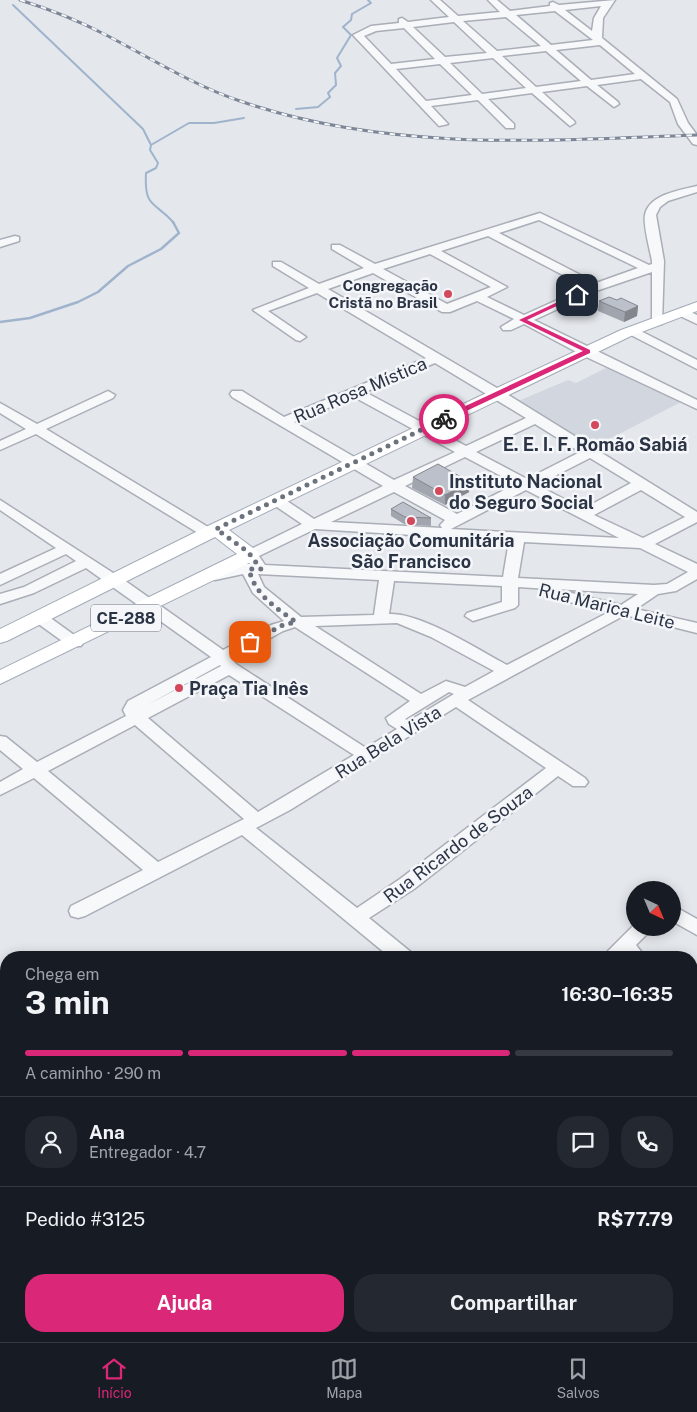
<!DOCTYPE html>
<html lang="pt">
<head>
<meta charset="utf-8">
<style>
	body { margin:0; font-family:"Public Sans",sans-serif; background:#242831; color:#f1f3f6; height:100vh; display:flex; flex-direction:column; font-size:19px; white-space:nowrap }
	* { box-sizing:border-box; margin:0 }
	p { font-size:16px; color:#9ea1a6 }
	.icon { flex:none; width:28px; height:28px; fill:none; stroke:currentColor; stroke-width:2; stroke-linecap:round; stroke-linejoin:round }
	.map { position:relative; flex:1; overflow:hidden }
	.details { position:absolute; left:0px; top:951px; width:698px; height:391px; display:flex; flex-direction:column; background:#171b24; border-radius:20px 20px 0 0; box-shadow:0 2px 12px #0003 }
	.details>* { flex:none }
	.needle { width:32px; rotate:136deg }
	.fabs { position:absolute; left:626px; top:881px; display:grid; gap:10px }
	.fabs a { display:grid; place-items:center; width:55px; height:55px; border-radius:50%; background:#171b24; box-shadow:0 2px 12px #0003; font-size:25px }
	.pin { position:absolute; display:grid; place-items:center; width:42px; height:42px; color:#fff; margin:-21px; border-radius:10px; box-shadow:0 2px 8px #0006 }
	.courier { position:absolute; display:grid; place-items:center; width:50px; height:50px; margin:-25px; border:4px solid #db2777; border-radius:50%; background:#fff; color:#222; box-shadow:0 1px 6px #0007 }
	.head em { font-style:normal; font-weight:700 }
	.head div { display:flex; flex-direction:column-reverse }
	.head { display:flex; align-items:center; justify-content:space-between; height:85px; padding:0 25px }
	h1 { font-size:32px; font-weight:700; line-height:38px }
	.bar { display:grid; grid-template-columns:repeat(4,1fr); gap:8px 5px; align-content:center; height:60px; padding:0 25px }
	.bar i { height:6px; border-radius:4px; background:#363941 }
	.bar .selected { background:#db2777 }
	.bar p { grid-column:span 4 }
	.line { display:flex; align-items:center; gap:12px; padding:0 25px; border-top:1px solid #363941 }
	.line div { flex:1 }
	.round { display:grid; place-items:center; flex:none; width:52px; height:52px; border-radius:20px; background:#242831 }
	.cta { display:flex; gap:10px; margin-top:auto; padding:10px 25px }
	.cta a { flex:1; height:58px; border-radius:20px; background:#db2777; color:#fff; font-size:20px; font-weight:700; line-height:58px; text-align:center }
	.cta a+a { background:#242831; color:#f1f3f6 }
	.dock { display:flex; justify-content:space-around; align-items:center; height:70px; border-top:1px solid #363941; background:#171b24; font-size:14px; color:#9ea1a6 }
	.dock a { display:grid; justify-items:center; gap:2px }
	.dock .selected { color:#db2777 }
	.map>svg:first-child { display:block }
	.built { fill:#d2d6de }
	.lines { fill:none; stroke-linecap:round; stroke-linejoin:round }
	.stream-far1 { stroke:#9fb4cc; stroke-width:2 }
	.stream { stroke:#9fb4cc; stroke-width:2.5 }
	.minor-casing { stroke:#a9aeb7; stroke-width:3 }
	.major-casing { stroke:#a3abb8; stroke-width:2 }
	.minor { fill:#f7f8fa; fill-rule:evenodd }
	.major { fill:#fff; fill-rule:evenodd }
	.rail-casing { stroke:#7d8696; stroke-width:3 }
	.rail { stroke:#f4f6f9; stroke-width:2; stroke-dasharray:5.5; stroke-linecap:butt }
	.wall { fill:#a1a5ae }
	.shaded-wall { fill:#83868d }
	.building { fill:#bbc0ca; stroke:#83868d }
	.route { fill:#db2777 }
	.done { stroke:#6c737f; stroke-width:5; stroke-dasharray:0 9 }
	.poi-dot { fill:#d1495b; stroke:#f4f6f9; stroke-width:2 }
	.labels { text-anchor:middle; dominant-baseline:central; stroke-width:5; stroke-linejoin:round; paint-order:stroke }
	.far-poi-label { font-size:15px; font-weight:bold; fill:#2b3445; stroke:#f4f6f9; text-anchor:end }
	.shield { fill:#f4f6f9; stroke:#676e7b; stroke-width:1 }
	.shield-label { font-size:16px; font-weight:bold; fill:#2b3445 }
	.street-label { font-size:18px; fill:#2b3445; stroke:#f4f6f9 }
	.poi-label { font-size:18px; font-weight:bold; fill:#2b3445; stroke:#f4f6f9 }
</style>
</head>
<body>
<div class="map">
<svg width="697" height="1342" viewBox="0 0 697 1342">
	<rect width="100%" height="100%" fill="#e4e7ec"/>
	<path class="built" d="M610,366L683,401L592,448L516,402L568,380L576,383Z"/>
	<g class="lines">
		<path class="stream-far1" d="M13,5L143,129L151,145L150,150L158,163L156,168L146,173C144,209 155,201 174,223
			M296,109L318,107L330,97L328,93L336,85L335,73L341,66L337,58L351,35L343,27L351,20L352,14L371,3L368,0
			M151,145L189,123H214L244,118"/>
		<path class="stream" d="M0,322L30,318L78,302L98,292L128,266L161,249L179,233L173,222"/>
		<defs>
			<path id="minor" d="M431,0H440L458,16L500,12L488,0H497L510,11L550,6V3L553,2L559,5L615,0L603,18L602,38L677,99L688,123L697,135V145L693,144L678,124L670,102L641,79L597,85L618,102L619,104L614,107L587,86L542,92L574,121L575,123L570,126L532,93L488,99L514,124V128H506L478,100L431,106L448,124L439,126L353,35L371,26L399,23V19L402,18L408,22L449,17ZM601,6L594,18L592,31L565,10ZM555,11L593,40L551,45L516,15ZM506,17L541,46L497,51L463,21ZM454,22L487,53L445,57L413,27ZM404,28L435,59L391,64L364,36L376,31ZM600,45L635,74L591,80L556,50ZM546,51L581,81L536,87L502,56ZM493,58L526,88L482,94L450,63ZM440,64L472,95L426,101L396,69Z
				M697,186V192L668,201L660,207L656,215L664,261L662,324L658,325L652,321V272L599,290L534,320L697,400V409L582,355L524,324L511,330H503L501,327L514,319L477,301L450,312H442L373,273L328,289L502,391L697,512V522L655,544L697,564V579L676,591L658,594L636,609L697,623V633L625,615L468,700L585,778L588,782L585,786H573L558,776L414,889L369,918L412,953L414,958H391L242,835L85,916L78,918L71,916L69,911L71,906L143,870L34,778L0,795V782L23,769L0,750V736L6,737L37,762L126,716L123,710L128,701L211,657L86,568L34,593L0,604V594L24,587L76,561L66,554L0,585V574L56,548L0,510V500L124,580L223,650L271,625L284,621L253,593L243,574L215,580L207,575C216,565 238,564 250,564L243,555L245,552L302,524L271,503L269,500L271,497H281L314,519L383,486L232,397L230,394L232,391H242L284,417L426,358L317,293L268,311L306,337L300,341L296,340L253,310L309,288L273,266V262H281L319,284L364,268L332,249V245H340L375,264L540,213L649,265L652,264V261C650,250 643,225 645,215C649,194 681,190 697,186ZM539,220L638,268L596,283L499,233ZM488,236L586,287L524,315L487,297L507,287L441,251ZM430,254L491,287L447,304L383,269ZM435,363L526,418L466,446L365,392ZM354,397L455,452L394,480L294,422ZM535,424L580,452L527,479L476,452ZM465,457L516,484L457,514L405,486ZM590,458L631,483L583,509L537,485ZM526,490L619,538L451,529ZM641,490L685,517L643,538L594,515ZM394,492L445,520L440,525L442,528L331,522ZM315,529L509,541L503,577L265,565L259,556ZM524,542L640,548L688,572L667,584L654,585L518,578ZM258,574L379,580L374,615L301,617L264,587ZM394,581L502,586V602L467,613L465,616L473,621L515,608L518,605V587L549,589L543,593L546,596L609,612L507,665C479,650 420,612 389,614ZM555,589L638,594L621,605ZM397,623L431,637L494,671L465,687L446,681L421,694L315,626ZM295,627L410,701L386,718L389,724L397,729L366,748L236,664L232,659L283,631ZM220,665L221,666L147,705ZM229,675L354,755L258,812L148,718ZM449,692L454,694L409,721L405,719ZM456,707L546,768L400,879L357,908L256,828L290,810ZM135,725L244,819L158,862L48,771Z
				M15,236L19,237V241L0,247V240Z
				M682,308L697,315V324L678,315L676,312Z
				M633,327L697,360V369L629,334L627,331Z
				M108,391L115,395L113,398L46,429L213,530L215,533L213,536H203L36,434L0,450V441L26,429L0,413V403L37,424Z
				M39,612L45,614L81,640L83,643L81,646H69L33,620L31,617Z
				M672,905L697,919V935L672,921Z
				M635,924V928H653L636,945L646,958H601Z
				M697,1008V1030L691,1032V1010Z
				M691,1177L697,1179V1199L691,1197Z
				M697,1252V1275L691,1277V1254Z
				M0,1257L6,1259V1285L0,1283Z
				M49,1336H75L78,1342H52Z
				M240,1336H266L269,1342H243Z
				M433,1336H460L463,1342H436Z
				M592,1336H620L617,1342H589Z
				M624,1336H652L655,1342H627Z"/>
			<path id="major" d="M697,302V311L631,336L229,530L257,551L259,555L257,559L0,684V670L237,554L215,537L7,641L0,643V629L210,525L499,387L621,330Z"/>
		</defs>
		<use href="#minor" class="minor-casing"/>
		<use href="#major" class="major-casing"/>
		<use href="#minor" class="minor"/>
		<use href="#major" class="major"/>
		<defs>
			<path id="rail" d="M20,0C49,9 77,20 104,34C149,57 192,85 240,101C387,152 544,141 697,135"/>
		</defs>
		<use href="#rail" class="rail-casing"/>
		<use href="#rail" class="rail"/>
	</g>
	<path class="wall" d="M617,300L638,306L637,316L624,322L598,311L599,301Z
		M413,477L470,482L469,492L445,505L412,488Z
		M391,509L431,518V526L404,524L391,516Z"/>
	<path class="shaded-wall" d="M638,306L637,316L624,322L625,312Z
		M470,482L469,492L445,505V495Z"/>
	<path class="building" d="M609,297L617,300L621,298L638,306L625,312L599,301Z
		M438,464L470,482L445,495L413,477Z
		M403,502L431,518L405,517L391,509Z"/>
	<path class="route" d="M575,294L580,295L527,320L590,350V353L447,420H442V417L583,351L519,320Z"/>
	<g class="lines">
		<path class="done" d="M250,642L283,625L296,622C276,608 254,594 249,569H261L248,552L216,529L444,419"/>
	</g>
	<g class="poi-dot">
		<circle cx="448" cy="294" r="5"/>
		<circle cx="595" cy="425" r="5"/>
		<circle cx="439" cy="491" r="5"/>
		<circle cx="411" cy="521" r="5"/>
		<circle cx="179" cy="688" r="5"/>
	</g>
	<g class="labels">
		<g class="far-poi-label">
			<text x="438" y="285">Congregação<tspan x="438" dy="17">Cristã no Brasil</tspan></text>
		</g>
		<rect class="shield" x="91" y="604.5" width="70" height="27" rx="4"/>
		<g class="shield-label">
			<text x="126" y="618">CE-288</text>
		</g>
		<g class="street-label">
			<text transform="translate(360 390) rotate(-23)">Rua Rosa Mística</text>
			<text transform="translate(607 606) rotate(14)">Rua Marica Leite</text>
			<text transform="translate(388 742) rotate(-32)">Rua Bela Vista</text>
			<text transform="translate(458 844) rotate(-37)">Rua Ricardo de Souza</text>
		</g>
		<g class="poi-label">
			<text x="595" y="444">E. E. I. F. Romão Sabiá</text>
			<text x="449" y="481" text-anchor="start">Instituto Nacional<tspan x="449" dy="21">do Seguro Social</tspan></text>
			<text x="411" y="540">Associação Comunitária<tspan x="411" dy="21">São Francisco</tspan></text>
			<text x="189" y="688" text-anchor="start">Praça Tia Inês</text>
		</g>
	</g>
</svg>
<div class="fabs">
<a><svg class="needle" viewBox="-14 -14 28 28"><path d="M0-13l5 13h-10z" fill="#e53935"/><path d="M0 13l5-13h-10z" fill="#9ea1a6"/></svg></a>
</div>
<div class="pin" style="left:250px;top:642px;background:#ea580c"><svg class="icon" aria-label="bag" viewBox="0 0 24 24"><path d="M5 8h14l-1 12H6zM9 8a3 3 0 0 1 6 0"/></svg></div>
<div class="pin" style="left:577px;top:295px;background:#1f2937"><svg class="icon" aria-label="home" viewBox="0 0 24 24"><path d="M3 11l9-7 9 7M6 9v11h12V9"/></svg></div>
<div class="courier" style="left:444px;top:419px"><svg class="icon" aria-label="bike" viewBox="0 0 24 24"><circle cx="6" cy="16" r="4"/><circle cx="18" cy="16" r="4"/><path d="M6 16l4-8h5l3 8M10 8l3 8H6M13 5h3"/></svg></div>
<section class="details">
<div class="head"><div><h1>3 min</h1><p>Chega em</p></div><em>16:30–16:35</em></div>
<div class="bar"><i class="selected"></i><i class="selected"></i><i class="selected"></i><i></i><p>A caminho · 290 m</p></div>
<div class="line" style="height:90px"><a class="round"><svg class="icon" aria-label="person" viewBox="0 0 24 24"><circle cx="12" cy="8" r="4"/><path d="M4 21q1-7 8-7t8 7"/></svg></a><div><b>Ana</b><p>Entregador · 4.7</p></div><a class="round"><svg class="icon" aria-label="chat" viewBox="0 0 24 24"><path d="M4 5h16v11H9l-5 4z"/></svg></a><a class="round"><svg class="icon" aria-label="phone" viewBox="0 0 24 24"><path d="M5 4h4l2 5-3 2q2 4 5 5l2-3 5 2v4C11 20 4 13 5 4z"/></svg></a></div>
<div class="line" style="height:65px"><div>Pedido #3125</div><b>R$77.79</b></div>
<div class="cta"><a>Ajuda</a><a>Compartilhar</a></div>
</section>
</div>
<nav class="dock">
<a class="selected"><svg class="icon" aria-label="home" viewBox="0 0 24 24"><path d="M3 11l9-7 9 7M6 9v11h12V9"/></svg>Início</a>
<a><svg class="icon" aria-label="map" viewBox="0 0 24 24"><path d="M3 6l6-2 6 2 6-2v14l-6 2-6-2-6 2zM9 4v14M15 6v14"/></svg>Mapa</a>
<a><svg class="icon" aria-label="saved" viewBox="0 0 24 24"><path d="M7 4h10v16l-5-4-5 4z"/></svg>Salvos</a>
</nav>
</body>
</html>
